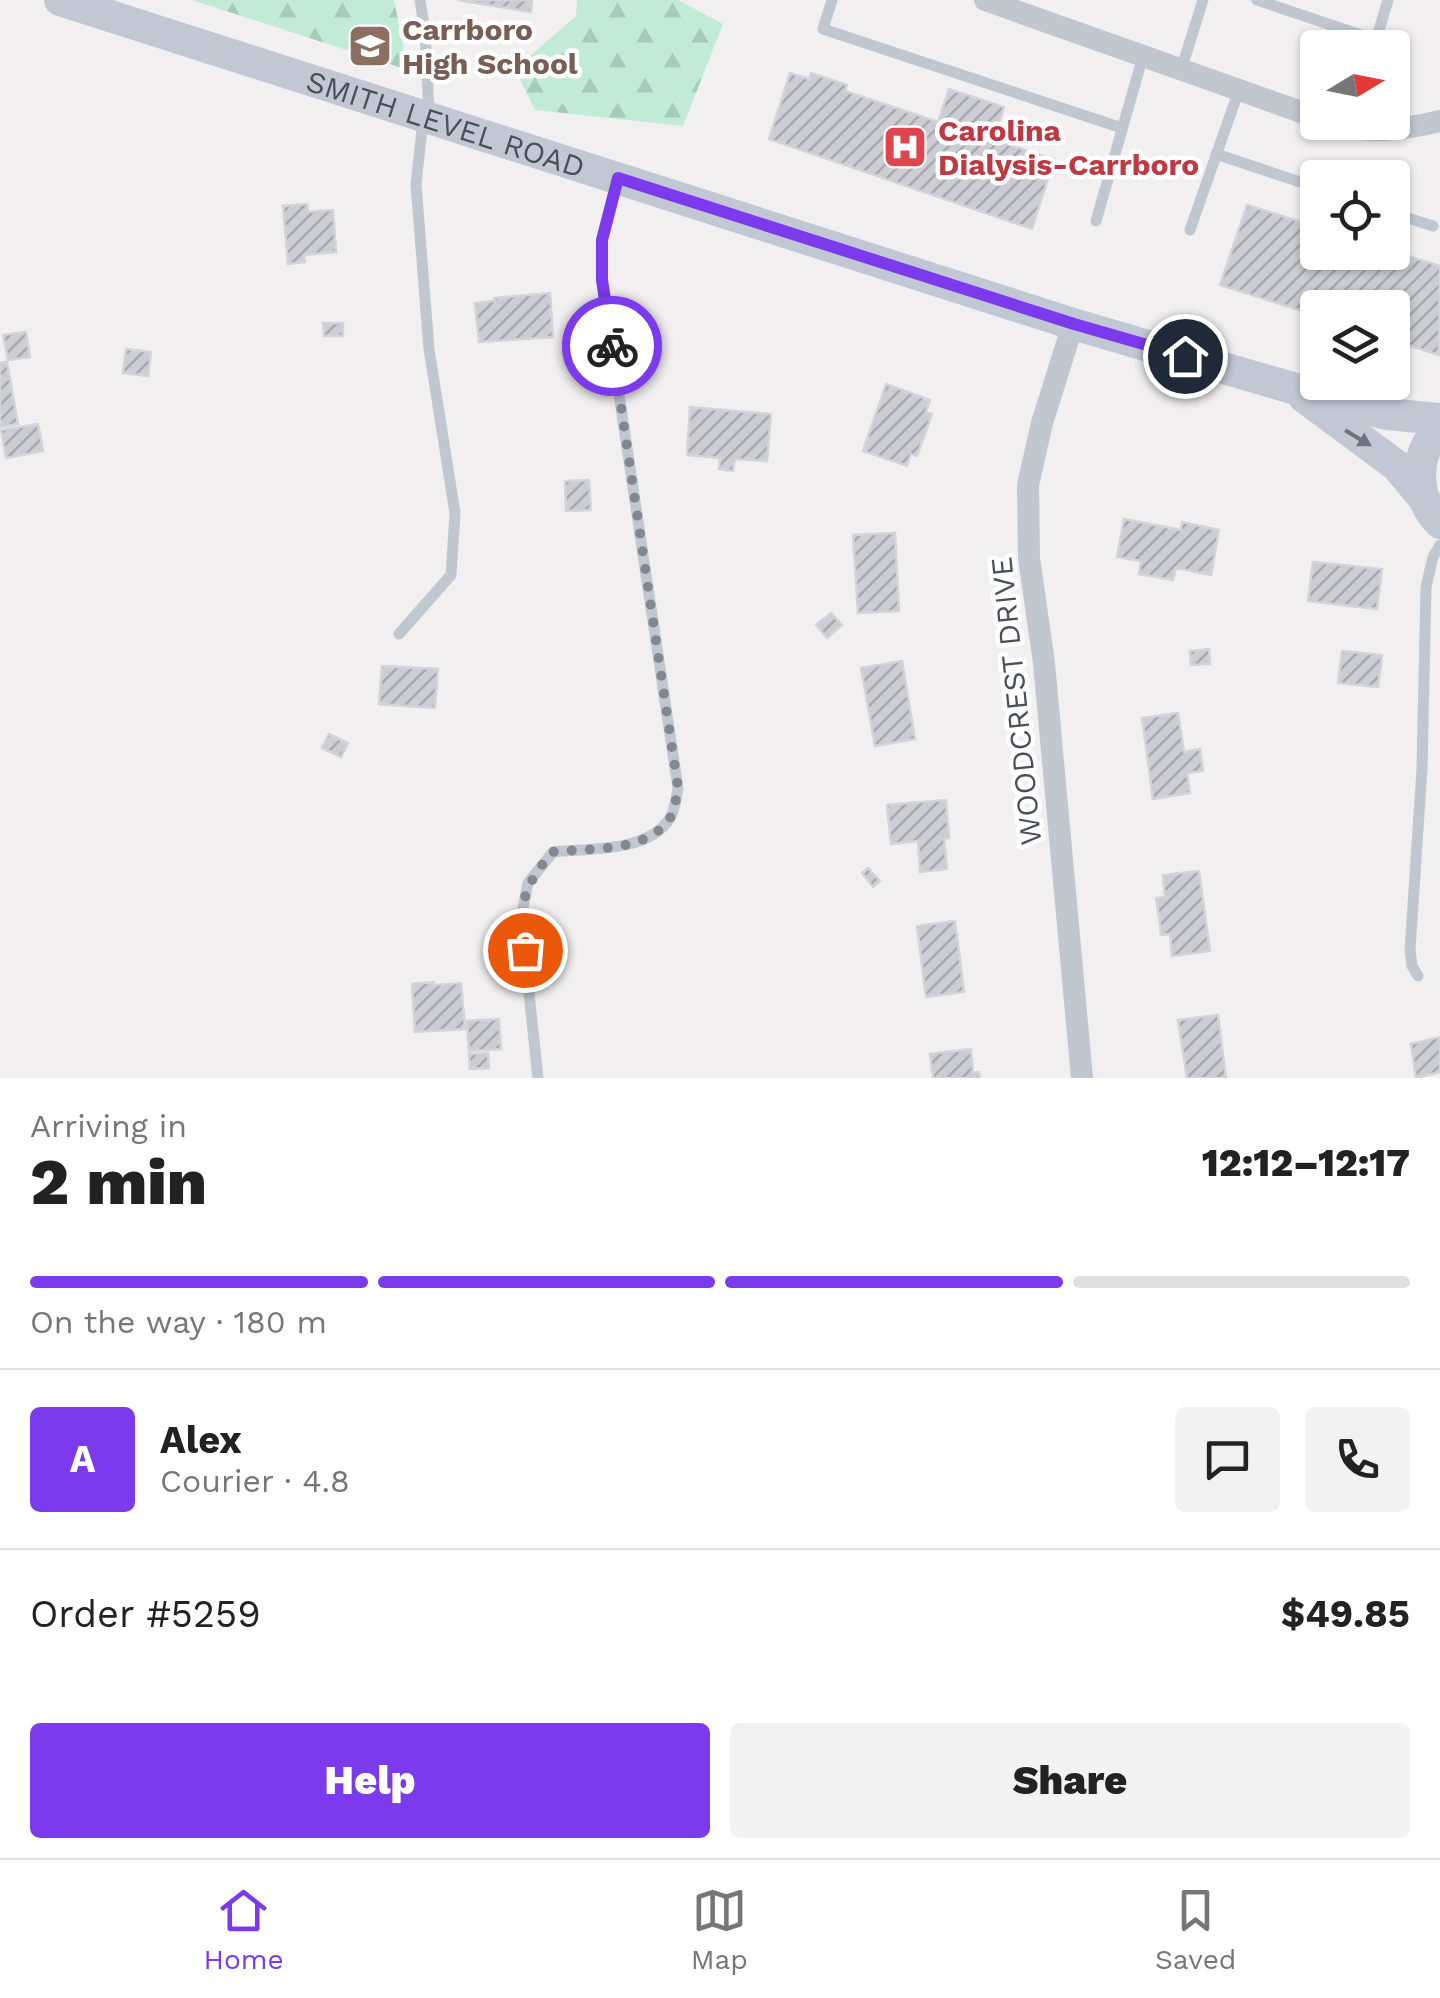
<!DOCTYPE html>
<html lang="en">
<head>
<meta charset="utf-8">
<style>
	body { margin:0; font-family:"Work Sans",sans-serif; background:#f2f2f2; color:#222; height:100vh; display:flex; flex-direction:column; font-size:38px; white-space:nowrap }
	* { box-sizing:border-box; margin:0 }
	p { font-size:32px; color:#767676 }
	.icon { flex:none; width:55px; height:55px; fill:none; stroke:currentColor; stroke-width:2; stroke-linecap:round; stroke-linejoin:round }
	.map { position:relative; height:1078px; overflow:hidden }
	.details { display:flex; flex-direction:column; background:#fff; flex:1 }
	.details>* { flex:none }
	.needle { width:65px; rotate:80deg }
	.controls { position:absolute; left:1300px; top:30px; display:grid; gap:20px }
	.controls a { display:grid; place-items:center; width:110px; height:110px; border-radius:10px; background:#fff; box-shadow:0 2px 8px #0004; font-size:50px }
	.pin { position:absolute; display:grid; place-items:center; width:85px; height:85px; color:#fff; margin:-42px; border:5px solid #fff; border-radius:50%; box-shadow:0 2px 10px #0007 }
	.courier { position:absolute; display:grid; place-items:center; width:100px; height:100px; margin:-50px; border:8px solid #7c3aed; border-radius:50%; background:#fff; color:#222; box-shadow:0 2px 12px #0007 }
	.overview em { font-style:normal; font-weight:800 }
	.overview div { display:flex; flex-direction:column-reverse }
	.overview { display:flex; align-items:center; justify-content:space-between; height:170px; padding:0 30px }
	h1 { font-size:65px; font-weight:800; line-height:75px }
	.bar { display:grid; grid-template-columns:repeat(4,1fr); gap:15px 10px; align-content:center; height:120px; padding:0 30px }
	.bar i { height:12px; border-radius:8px; background:#e0e0e0 }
	.bar .active { background:#7c3aed }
	.bar p { grid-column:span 4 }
	.line { display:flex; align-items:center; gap:25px; padding:0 30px; border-top:2px solid #e0e0e0 }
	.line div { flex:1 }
	.round { display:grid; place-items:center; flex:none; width:105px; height:105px; border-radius:10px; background:#f2f2f2 }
	.button { display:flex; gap:20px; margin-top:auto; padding:20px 30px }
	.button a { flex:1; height:115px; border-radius:10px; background:#7c3aed; color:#fff; font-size:40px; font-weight:800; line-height:115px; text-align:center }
	.button a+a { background:#f2f2f2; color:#222 }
	.dock { display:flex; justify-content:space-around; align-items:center; height:140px; border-top:2px solid #e0e0e0; background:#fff; font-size:28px; color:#767676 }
	.dock a { display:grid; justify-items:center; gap:5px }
	.dock .active { color:#7c3aed }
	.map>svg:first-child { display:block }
	.forest { fill:url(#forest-firs) }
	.building { fill:url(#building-hatch); stroke:#d3d4da; stroke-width:2.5 }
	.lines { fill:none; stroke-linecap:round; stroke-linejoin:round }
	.service { stroke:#c1c7cf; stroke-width:11 }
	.minor { stroke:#c1c7cf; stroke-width:22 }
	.secondary { stroke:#c1c8d4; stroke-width:32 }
	.oneway { fill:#6d747f }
	.done { stroke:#84888e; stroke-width:10; stroke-dasharray:0 18 }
	.route { stroke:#7c3aed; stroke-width:12 }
	.labels { text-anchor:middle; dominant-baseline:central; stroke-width:9; stroke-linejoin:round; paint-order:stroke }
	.education-label { font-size:30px; font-weight:bold; fill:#785e54; stroke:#fff; text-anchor:start }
	.street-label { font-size:30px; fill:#49505a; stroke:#fff }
	.health-label { font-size:30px; font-weight:bold; fill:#be3a42; stroke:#fff; text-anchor:start }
</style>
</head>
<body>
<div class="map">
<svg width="1440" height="1078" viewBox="0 0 1440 1078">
	<defs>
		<pattern id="forest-firs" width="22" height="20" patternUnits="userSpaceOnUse" patternTransform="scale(2.5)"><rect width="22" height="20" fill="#c1ebd6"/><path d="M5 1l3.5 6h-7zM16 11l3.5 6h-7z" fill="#a7cbba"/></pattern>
		<pattern id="building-hatch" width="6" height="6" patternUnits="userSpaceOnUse" patternTransform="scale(2.5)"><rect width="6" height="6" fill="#cccdd3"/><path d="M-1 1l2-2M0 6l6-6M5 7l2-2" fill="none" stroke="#a8a9ae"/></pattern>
	</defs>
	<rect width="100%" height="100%" fill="#f1efef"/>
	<path class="forest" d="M192,0H394L408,70Z
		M577,0H678L723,24L683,126L535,110L515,69L576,16Z"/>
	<path class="building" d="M457,0H532L531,12Z
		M790,73L809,79L811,73L847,85L845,91L938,122L949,89L1004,107L994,140L1054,159L1032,229L769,139Z
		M307,204L308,212L333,210L336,252L304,255L305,262L288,264L283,206Z
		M1247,205L1318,227V252L1392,251L1440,266L1439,355L1392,340V308H1318V316L1220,285Z
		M550,293L553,337L479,342L475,303L495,301L494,298Z
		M323,323H343V336H324Z
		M26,332L30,357L8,360L3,335Z
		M126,349L151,352L148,376L123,373Z
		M7,362L18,424L0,427V363Z
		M886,384L930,400L926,412L932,414L917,456L911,454L907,466L863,451Z
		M690,407L771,414L767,461L735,459L733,471L719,469L720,458L687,455Z
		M38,424L43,451L6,458L1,430Z
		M589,480L591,510L566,511L565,481Z
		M1124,519L1181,530L1182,522L1219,530L1211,575L1176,568L1173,580L1139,574L1141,561L1117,557Z
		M895,533L899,611L858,613L853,535Z
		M1313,562L1382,569L1377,609L1308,601Z
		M831,613L842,625L827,638L816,625Z
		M1209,649L1210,664L1191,665L1190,651Z
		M1342,651L1382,655L1378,687L1338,683Z
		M902,661L915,739L875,746L861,668Z
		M382,666L438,669L435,708L379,704Z
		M1178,713L1184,752L1200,749L1203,771L1187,773L1190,793L1153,799L1142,718Z
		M329,734L348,743L341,757L322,748Z
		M946,800L949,838H944L947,869L920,872L918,841L891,844L887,805Z
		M868,868L880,881L873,887L862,873Z
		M1199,871L1210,951L1172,956L1170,934L1161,935L1160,924L1156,898L1165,897L1163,875Z
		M955,921L964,992L926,997L917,926Z
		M434,982V985L461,983L465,1029L415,1032L412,984Z
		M1218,1015L1226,1078H1187L1178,1020Z
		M499,1019L501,1049L469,1051L467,1021Z
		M1440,1037V1072L1416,1078L1411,1044Z
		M971,1049L973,1073L979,1072L980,1078H933L930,1054Z
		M488,1053L489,1068L470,1069L469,1054Z"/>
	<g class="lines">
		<path class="service" d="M420,0L425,31L429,114
			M832,0L823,29L1122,128
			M1257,0L1376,40L1388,0
			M1181,70L1203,0
			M1216,154L1318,188
			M1392,213L1433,226
			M1096,221L1143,56
			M1190,230L1239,90
			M399,634L451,575L455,513L429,349L416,184L423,120
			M1418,976L1412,966L1410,950L1422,769L1426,587L1433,557L1440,545
			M538,1078L521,918L528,883L553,852C589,848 648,853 670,818C675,810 676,798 678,788L602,281V240L617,182"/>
		<path class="minor" d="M985,0L1318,118
			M1330,122C1366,135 1404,130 1440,121
			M1073,324L1042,423L1028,485L1029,558L1044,663L1082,1078"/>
		<g class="secondary">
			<path id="s1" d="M60,0L1073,324L1354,406L1387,414L1440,419"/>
			<path d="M1304,397L1397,466L1422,496"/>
			<path d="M1440,428C1413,454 1414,497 1440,523"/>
		</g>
	</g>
	<defs><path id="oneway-solid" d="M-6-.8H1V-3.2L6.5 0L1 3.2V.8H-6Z" transform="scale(2.5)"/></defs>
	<use class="oneway" href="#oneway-solid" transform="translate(1358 438) rotate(31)"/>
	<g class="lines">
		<path class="done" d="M525,950C519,902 522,890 552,852C589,848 648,853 670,818C675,810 676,798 678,788L612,346"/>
		<path class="route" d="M612,346L602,280V240L618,178L1074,324L1185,356"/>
	</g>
	<defs>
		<symbol id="school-square" viewBox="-11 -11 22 22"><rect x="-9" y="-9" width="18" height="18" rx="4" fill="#8d6e63" stroke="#fff"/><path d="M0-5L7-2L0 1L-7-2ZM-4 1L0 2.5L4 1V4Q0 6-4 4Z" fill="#fff"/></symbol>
		<symbol id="hospital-square" viewBox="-11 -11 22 22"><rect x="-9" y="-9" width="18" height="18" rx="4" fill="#e0444e" stroke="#fff"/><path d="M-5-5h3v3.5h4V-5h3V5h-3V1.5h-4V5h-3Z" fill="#fff"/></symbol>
	</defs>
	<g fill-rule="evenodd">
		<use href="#school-square" x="345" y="21" width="50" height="50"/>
		<use href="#hospital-square" x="880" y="122" width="50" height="50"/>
	</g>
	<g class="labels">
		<g class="education-label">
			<text x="402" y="29">Carrboro<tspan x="402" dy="34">High School</tspan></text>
		</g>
		<g class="street-label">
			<text stroke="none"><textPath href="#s1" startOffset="405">SMITH LEVEL ROAD</textPath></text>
			<text transform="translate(1016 701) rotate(-96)">WOODCREST DRIVE</text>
		</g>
		<g class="health-label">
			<text x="938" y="130">Carolina<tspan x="938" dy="34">Dialysis-Carrboro</tspan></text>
		</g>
	</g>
</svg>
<div class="controls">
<a><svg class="needle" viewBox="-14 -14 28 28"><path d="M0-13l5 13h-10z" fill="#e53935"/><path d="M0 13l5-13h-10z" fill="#767676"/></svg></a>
<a><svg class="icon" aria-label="locate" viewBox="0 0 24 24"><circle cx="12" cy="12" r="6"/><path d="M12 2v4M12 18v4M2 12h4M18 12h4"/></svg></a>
<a><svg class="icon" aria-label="layers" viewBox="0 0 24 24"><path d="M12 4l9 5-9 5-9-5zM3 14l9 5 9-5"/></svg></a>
</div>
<div class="pin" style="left:525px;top:950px;background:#ea580c"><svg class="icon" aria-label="bag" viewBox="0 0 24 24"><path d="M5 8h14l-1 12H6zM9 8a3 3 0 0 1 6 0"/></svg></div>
<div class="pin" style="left:1185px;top:356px;background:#1f2937"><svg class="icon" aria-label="home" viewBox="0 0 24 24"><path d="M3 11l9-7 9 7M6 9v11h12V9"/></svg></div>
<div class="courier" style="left:612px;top:346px"><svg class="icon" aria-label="bike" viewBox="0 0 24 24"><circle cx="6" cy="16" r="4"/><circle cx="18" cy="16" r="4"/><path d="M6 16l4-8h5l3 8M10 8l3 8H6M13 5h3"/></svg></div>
</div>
<section class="details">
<div class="overview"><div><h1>2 min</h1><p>Arriving in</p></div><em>12:12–12:17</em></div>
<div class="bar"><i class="active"></i><i class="active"></i><i class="active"></i><i></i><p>On the way · 180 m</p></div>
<div class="line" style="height:180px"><b class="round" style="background:#7c3aed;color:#fff">A</b><div><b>Alex</b><p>Courier · 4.8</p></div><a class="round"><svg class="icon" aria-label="chat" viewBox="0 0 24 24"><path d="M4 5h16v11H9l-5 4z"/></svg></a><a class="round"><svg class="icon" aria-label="phone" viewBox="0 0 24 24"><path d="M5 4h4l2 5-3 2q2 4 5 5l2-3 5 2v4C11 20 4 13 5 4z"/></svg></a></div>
<div class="line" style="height:130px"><div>Order #5259</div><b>$49.85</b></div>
<div class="button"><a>Help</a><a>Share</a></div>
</section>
<nav class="dock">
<a class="active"><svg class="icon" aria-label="home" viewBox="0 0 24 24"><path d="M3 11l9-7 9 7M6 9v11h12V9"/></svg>Home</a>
<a><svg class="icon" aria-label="map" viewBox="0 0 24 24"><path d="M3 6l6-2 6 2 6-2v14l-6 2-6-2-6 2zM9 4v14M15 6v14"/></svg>Map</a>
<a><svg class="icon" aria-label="saved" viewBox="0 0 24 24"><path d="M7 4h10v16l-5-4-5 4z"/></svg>Saved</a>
</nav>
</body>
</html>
